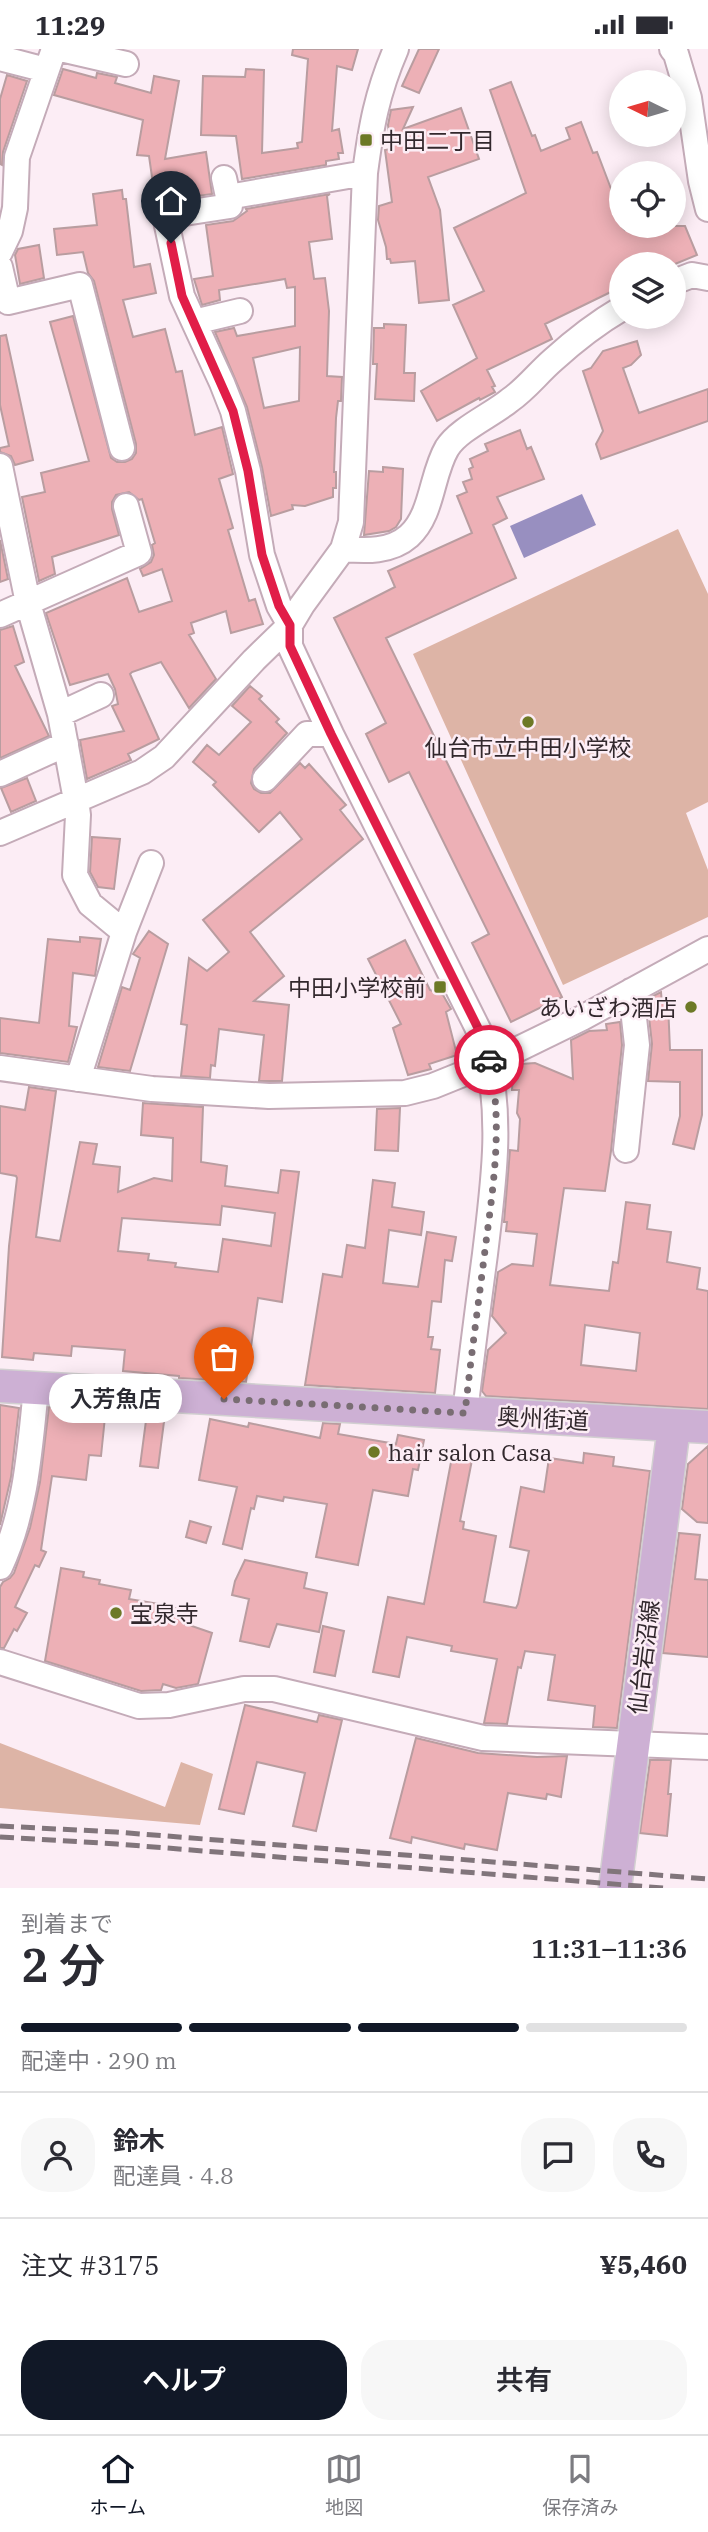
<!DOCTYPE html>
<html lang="ja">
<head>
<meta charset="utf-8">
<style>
	body { margin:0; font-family:"IBM Plex Serif","Noto Sans JP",serif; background:#f7f7f7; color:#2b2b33; height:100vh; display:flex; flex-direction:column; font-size:26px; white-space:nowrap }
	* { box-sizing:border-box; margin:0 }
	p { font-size:23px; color:#7c7c81 }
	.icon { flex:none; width:38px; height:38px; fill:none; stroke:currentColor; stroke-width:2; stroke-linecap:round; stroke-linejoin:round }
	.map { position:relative; height:1839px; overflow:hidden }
	.sheet { display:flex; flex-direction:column; background:#fff; flex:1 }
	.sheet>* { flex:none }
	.needle { width:46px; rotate:275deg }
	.fabs { position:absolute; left:609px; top:21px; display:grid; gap:14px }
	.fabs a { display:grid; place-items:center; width:77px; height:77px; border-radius:50%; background:#fff; box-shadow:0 4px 18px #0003; font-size:35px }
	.pin { position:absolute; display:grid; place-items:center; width:60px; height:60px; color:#fff; margin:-72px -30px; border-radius:50% 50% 50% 0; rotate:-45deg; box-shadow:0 0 7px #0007 }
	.pin .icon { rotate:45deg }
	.courier { position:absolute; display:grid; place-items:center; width:70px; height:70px; margin:-35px; border:5px solid #e11d48; border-radius:50%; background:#fff; color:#222; box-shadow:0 2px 9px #0007 }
	.bubble { position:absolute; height:49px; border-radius:24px; background:#fff; box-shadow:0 4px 18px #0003; font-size:23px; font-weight:600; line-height:49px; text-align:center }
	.head em { font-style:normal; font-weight:600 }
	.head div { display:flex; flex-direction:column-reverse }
	.head { display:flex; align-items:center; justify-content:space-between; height:119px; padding:0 21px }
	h1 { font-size:46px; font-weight:600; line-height:52px }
	.bar { display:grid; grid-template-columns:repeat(4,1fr); gap:10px 7px; align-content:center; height:84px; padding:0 21px }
	.bar i { height:9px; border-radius:5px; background:#e1e1e2 }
	.bar .active { background:#111827 }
	.bar p { grid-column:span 4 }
	.line { display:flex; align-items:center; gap:18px; padding:0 21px; border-top:2px solid #e1e1e2 }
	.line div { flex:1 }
	.round { display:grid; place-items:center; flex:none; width:74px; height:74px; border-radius:28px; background:#f7f7f7 }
	.cta { display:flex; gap:14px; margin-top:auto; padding:14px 21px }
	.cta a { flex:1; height:80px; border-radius:28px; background:#111827; color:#fff; font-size:28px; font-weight:600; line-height:80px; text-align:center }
	.cta a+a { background:#f7f7f7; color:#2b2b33 }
	.status { display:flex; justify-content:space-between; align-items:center; height:49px; padding:0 35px; background:#fff; direction:ltr }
	.status svg { height:19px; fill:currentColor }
	.tab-bar { display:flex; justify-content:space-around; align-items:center; height:98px; border-top:2px solid #e1e1e2; background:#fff; font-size:19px; color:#7c7c81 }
	.tab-bar a { display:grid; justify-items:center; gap:4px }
	.tab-bar .active { color:#111827 }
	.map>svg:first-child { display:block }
	.green { fill:#ddb4a6 }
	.water { fill:#988fc0 }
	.building { fill:#edb0b6; stroke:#b99da0; stroke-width:2; fill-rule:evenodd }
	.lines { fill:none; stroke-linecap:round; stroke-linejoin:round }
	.minor-casing { stroke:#c4abb8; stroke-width:28 }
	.major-casing { stroke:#d2d0d1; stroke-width:35 }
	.minor { stroke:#fff; stroke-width:24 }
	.major { stroke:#cdb0d4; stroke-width:32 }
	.rail { stroke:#81757b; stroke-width:5; stroke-dasharray:14 7; stroke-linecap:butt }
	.done { stroke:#796d73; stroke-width:7; stroke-dasharray:0 12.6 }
	.route { stroke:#e11d48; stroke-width:9 }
	.poi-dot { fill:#6d7926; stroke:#fcedf5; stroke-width:2.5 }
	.labels { text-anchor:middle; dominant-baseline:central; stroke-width:5; stroke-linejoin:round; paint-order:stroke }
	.poi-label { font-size:23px; fill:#32282d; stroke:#fcedf5; text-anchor:start }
	.street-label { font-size:23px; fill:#32282d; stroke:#fcedf5 }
</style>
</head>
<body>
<div class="status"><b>11:29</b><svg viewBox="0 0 49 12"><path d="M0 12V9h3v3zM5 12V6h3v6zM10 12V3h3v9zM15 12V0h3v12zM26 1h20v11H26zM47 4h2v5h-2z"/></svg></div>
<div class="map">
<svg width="708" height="1839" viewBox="0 0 708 1839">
	<rect width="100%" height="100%" fill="#fcedf5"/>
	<path class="green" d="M678,480L708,545V753L686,764L708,821V868L563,936L413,605Z
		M0,1694L165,1758L181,1713L213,1725L200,1776L0,1759Z"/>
	<path class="water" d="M582,445L596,476L524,509L510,477Z"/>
	<path class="building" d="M293,0H358L352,21L337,17L332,82L339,80L343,104H338L339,110L326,112V116L242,130L236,87L201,86L203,27L245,28L246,20L264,21L262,104L298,99L297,94L302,93L308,10L292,6Z
		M419,0H439L419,44L402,37Z
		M63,20L96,29L97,24L117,28L115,34L151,44L154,27L179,32L165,110L206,103L212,145L190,148L189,142L155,149L149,107L137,106L143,71L54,46Z
		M7,26L27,32L3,103L2,116L0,115V50Z
		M511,33L532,87L535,86L541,102L570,90L566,79L581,73L593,104L597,103L613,145L611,146L621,177L625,181L635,177H685L697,206L675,215H621V238L545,275L552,290L487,321L495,337L492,338L495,343L480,351L479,349L437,372L421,342L477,309L453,256L484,242L454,179L526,144L490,41Z
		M413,58L403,80L461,59L479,110L428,128L440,161L449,251L419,254L415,212L391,214L390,210H387L386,198L378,171L379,157L392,153L385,101L391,100L388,76L391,61Z
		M122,141L123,150H126L134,218L150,215L156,244L123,251L133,288L165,280L176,323L182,322L195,386L222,378L233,425L219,430L233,479L228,481L249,552L255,550L263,575L231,584L226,562L191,574L194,584L189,586L216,630L189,659L161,613L132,623L130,625L159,690L128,705L131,711L87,730L80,691L124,682L112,657L118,655L115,640L108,625L70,636L46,564L127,529L139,563L172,552L162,520L143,527L140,520L151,513L154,506L152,496L155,494L142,450L139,451L129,443L116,446L112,453V460L119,486L52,508L55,525L39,532L22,448L45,443L41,424L89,412L50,273L73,267L111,409L117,413H125L132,410L136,404V395L94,232L88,224L83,203L57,206L54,180L97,176L93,145Z
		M330,145L327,147L332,190L309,193L314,230L325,229L329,262L327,327L342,328L341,352H338L336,369L334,423H336V439H333V448L305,457L292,456L293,460L271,467L262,418L247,358L215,283L234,279L237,287L295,277V238L287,239L285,230L219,241L220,251L202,256L194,230L213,227L206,176L233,172L247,162L246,160ZM300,298L299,352L264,359L253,309Z
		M39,196L44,229L20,235L15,206L18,200Z
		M384,275L406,276L404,324H415L414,352L375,350L377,315H373L374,279H384Z
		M6,286L33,411L15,416L11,407L0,403V399L9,397L0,356V287Z
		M637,292L641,306L631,316L623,319L639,364L708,340V372L601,410L596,395L603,382L583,322L591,319L603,302Z
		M520,381L527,400L531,398L544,430L497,448L507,469L493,476L516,529L386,589L562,948L511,973L472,894L489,885L409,723L389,733L366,685L386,674L334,569L395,538L388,522L472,484L457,447L467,443L463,433L472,430L469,420L473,418L470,410L488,402L485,395Z
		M383,418L403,420L401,470L396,478L389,482L364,486L369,422L383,423Z
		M0,491L8,530L0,533Z
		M13,577L24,613L15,617L49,687L0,709V581Z
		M250,637L262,647L259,650L279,670L276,673L287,684L254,720L251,734L254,740L261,744H270L300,714L305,719L309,715L346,756L340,761L363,790L250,883L284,927L254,952L289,956L282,1032H259L264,986L219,980L215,1017L211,1016L210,1029L181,1027L187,976L181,975L189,909L207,922L229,903L203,871L302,790L280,763L259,783L213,736L216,733L193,713L207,696L219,706L251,673L232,657Z
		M27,729L36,752L11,763L1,739Z
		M92,788L120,790L114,840L98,838L90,823Z
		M149,882L168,895L130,1022L98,1018L122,938L130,941L140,909L133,905Z
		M80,888L101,890L95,927L73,924L69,977L77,978L68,1013L0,1004V969L39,974L48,890L80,893Z
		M405,891L430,941L443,946L451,960L446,963L457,1006L429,1015L431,1020L408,1026L393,979L401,975L368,910Z
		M661,943L662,954H668L670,1001H702V1066L694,1100L673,1095L680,1067V1033L648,1032L652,995L647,950Z
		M620,973L622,996L611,1102L605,1142L564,1139L550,1236L609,1242L613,1213L618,1214L626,1153L650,1156L647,1180L671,1183L667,1213L700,1219L697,1240L708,1242V1360L486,1347L482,1342L488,1301L506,1284L492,1267L498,1223L512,1215L533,1217L537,1185L506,1182L507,1173H504L510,1101L518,1102L520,1070L517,1064L519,1041H512L513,1024L521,1015L535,1014L573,1030L571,991L589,982L607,981L606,975ZM585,1276L640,1284L636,1322L581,1316Z
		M29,1038L56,1042L36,1188L60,1192L80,1093L97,1095L93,1115L120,1118L118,1143L154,1129L172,1132L173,1089L141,1086L143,1054L203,1058L201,1113L227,1117L225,1137L278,1144L281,1121L299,1123L282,1253L258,1249L246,1333L179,1329V1327L123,1322L125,1301L72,1297L71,1307L34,1304L33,1311L2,1308L9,1197L17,1129L16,1127L0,1124V1057L25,1061ZM222,1157L275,1164L271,1197L223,1190L218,1223L175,1218L176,1214L148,1211L149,1205L118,1202L122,1169L220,1176Z
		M400,1059L398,1102L375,1101L377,1060Z
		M373,1131L395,1134L392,1158L424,1163L421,1186L389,1181L383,1234L418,1238L427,1183L456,1188L452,1212L445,1211L441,1253L432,1252L428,1288H433L431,1300L440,1301L435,1344L305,1336L323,1225L342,1228L347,1196L365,1199Z
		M0,1356L19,1359L11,1428L0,1476Z
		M49,1358L64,1359L63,1364L105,1368L101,1407L89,1406L86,1431L52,1427L41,1501L46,1503L39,1518L35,1516L15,1558L27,1564L17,1582L14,1580L4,1599H0V1538L3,1533L10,1529L14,1524L30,1479L40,1433Z
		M147,1364L165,1365L158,1419L140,1417Z
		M210,1370L248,1378L249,1374L320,1389L323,1374L340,1375L338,1385L396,1395L398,1386L424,1391L418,1421L413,1420L408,1447L373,1441L358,1516L316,1508L327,1455L284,1448L283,1452L257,1447L254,1460L251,1459L242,1500L223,1495L237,1438L199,1431Z
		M708,1397V1474L697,1473L682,1460L688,1415Z
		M584,1404L614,1408L613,1417L650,1422L617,1679L593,1678L595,1657L548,1651L555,1606L525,1602L521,1619L518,1618L507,1675L484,1674L497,1610L451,1602L452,1597L407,1588L399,1628L373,1623L388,1548L424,1555L452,1408L472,1411L460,1472L464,1473L463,1480L496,1487L484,1553L516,1559L518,1555L529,1502L510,1498L521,1438L544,1443L549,1409L583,1414Z
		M190,1472L211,1478L206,1494L186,1488Z
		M679,1484L700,1486L695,1530L708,1531V1608L663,1604Z
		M245,1511L307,1524L304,1539L327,1544L319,1583L277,1575L269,1598L240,1592L249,1550L232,1546L235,1532Z
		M61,1519L84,1523L83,1528L100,1531L99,1535L131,1541L129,1550L165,1556L187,1563L183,1574L212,1584L198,1635L176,1639L163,1635L161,1641L141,1642L45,1612Z
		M323,1577L344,1582L335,1627L314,1623Z
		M245,1656L317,1673L319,1666L342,1671L316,1782L293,1777L305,1724L257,1713L244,1765L219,1760Z
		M416,1689L478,1704L537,1708L567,1707L561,1748L547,1745L546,1750L508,1744L497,1801L465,1795L464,1800L412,1788L411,1794L390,1789Z
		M650,1711H671L668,1745H671L667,1787L640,1784Z"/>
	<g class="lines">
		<defs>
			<path id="minor" d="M61,0L126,15
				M396,0C377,44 371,78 365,124L351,473L343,500L302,556L290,576V597L331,685L485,994C503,1068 494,1130 485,1205C478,1258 471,1311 465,1364
				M672,0L676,5L689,49L701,132L708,160
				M0,9L46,21
				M228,148L365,124
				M0,203L10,182L15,159L17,108L54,0
				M0,218L8,253L80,236L122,399
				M674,233L692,226L708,229
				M194,273L240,262
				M0,417L28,554L60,665L76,751L78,766L75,826L90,855L124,883
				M343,500C366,502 391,503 409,487C433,465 431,426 447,399C459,380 492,366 510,351C526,340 538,324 553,311C574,292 597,274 621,260
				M0,566L139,504L126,457
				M60,665L101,646
				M0,725L66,695
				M265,730L307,685H331
				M0,784L142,723L164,708L254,611L290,576L279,557L262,506L248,422L233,362L222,334L182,247L165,167L230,157L224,129
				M0,1019L152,1040L269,1047L405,1044L433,1037L490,1014L582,969L708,900
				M78,1030L124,883L151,814
				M626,1101L637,996L631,942
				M0,1518C26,1463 30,1399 36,1339
				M0,1613L139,1657L169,1656L244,1640H274L483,1689L708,1698"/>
			<path id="major" d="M0,1337L708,1378
				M615,1839L674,1377"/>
		</defs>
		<use href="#minor" class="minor-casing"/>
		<use href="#major" class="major-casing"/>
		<use href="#minor" class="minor"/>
		<use href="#major" class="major"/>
		<path class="rail" d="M0,1777L116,1783L708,1830
			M0,1788L117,1795L663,1839"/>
	</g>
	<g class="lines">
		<path class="done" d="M224,1350L465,1364C471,1307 479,1250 486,1193C494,1132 503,1071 489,1011"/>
		<path class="route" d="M171,194L182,247L233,362L248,422L262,506L279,557L290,576V597L331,685L485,993L489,1011"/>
	</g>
	<g class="poi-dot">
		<rect x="359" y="84" width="14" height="14" rx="3.5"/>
		<circle cx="528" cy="673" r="7"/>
		<rect x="433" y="931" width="14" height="14" rx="3.5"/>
		<circle cx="691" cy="958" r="7"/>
		<circle cx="374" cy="1403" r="7"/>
		<circle cx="116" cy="1564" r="7"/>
	</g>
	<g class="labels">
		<g class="poi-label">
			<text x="380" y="91">中田二丁目</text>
			<text x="528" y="698" text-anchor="middle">仙台市立中田小学校</text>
			<text x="426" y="938" text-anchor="end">中田小学校前</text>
			<text x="677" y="958" text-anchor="end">あいざわ酒店</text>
			<text x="388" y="1403">hair salon Casa</text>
			<text x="130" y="1564">宝泉寺</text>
		</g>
		<g class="street-label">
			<text transform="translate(543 1369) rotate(3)">奥州街道</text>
			<text transform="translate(643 1608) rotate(-83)">仙台岩沼線</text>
		</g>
	</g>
</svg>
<div class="fabs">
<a><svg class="needle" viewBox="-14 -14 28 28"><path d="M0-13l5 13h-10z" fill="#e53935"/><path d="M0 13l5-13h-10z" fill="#7c7c81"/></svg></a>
<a><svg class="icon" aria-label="locate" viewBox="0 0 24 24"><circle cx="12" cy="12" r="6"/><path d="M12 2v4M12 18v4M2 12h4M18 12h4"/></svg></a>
<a><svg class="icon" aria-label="layers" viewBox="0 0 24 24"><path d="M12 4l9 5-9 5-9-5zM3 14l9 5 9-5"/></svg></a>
</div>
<div class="pin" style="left:224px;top:1350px;background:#ea580c"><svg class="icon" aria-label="bag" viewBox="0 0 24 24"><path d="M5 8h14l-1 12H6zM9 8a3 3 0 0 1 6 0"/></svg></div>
<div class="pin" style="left:171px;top:194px;background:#1f2937"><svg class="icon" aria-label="home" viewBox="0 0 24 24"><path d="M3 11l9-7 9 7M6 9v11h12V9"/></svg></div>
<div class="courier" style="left:489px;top:1011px"><svg class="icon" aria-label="car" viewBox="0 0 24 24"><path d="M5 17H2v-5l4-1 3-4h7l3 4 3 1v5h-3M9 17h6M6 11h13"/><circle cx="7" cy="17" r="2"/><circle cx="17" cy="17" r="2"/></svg></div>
<div class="bubble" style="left:49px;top:1325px;width:133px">入芳魚店</div>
</div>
<section class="sheet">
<div class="head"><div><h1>2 分</h1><p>到着まで</p></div><em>11:31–11:36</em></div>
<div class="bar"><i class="active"></i><i class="active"></i><i class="active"></i><i></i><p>配達中 · 290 m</p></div>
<div class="line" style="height:126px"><a class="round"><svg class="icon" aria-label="person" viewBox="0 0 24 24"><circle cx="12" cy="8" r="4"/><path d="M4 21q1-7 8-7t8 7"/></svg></a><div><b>鈴木</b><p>配達員 · 4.8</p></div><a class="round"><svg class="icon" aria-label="chat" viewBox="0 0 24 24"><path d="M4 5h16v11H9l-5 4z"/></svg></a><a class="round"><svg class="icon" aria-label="phone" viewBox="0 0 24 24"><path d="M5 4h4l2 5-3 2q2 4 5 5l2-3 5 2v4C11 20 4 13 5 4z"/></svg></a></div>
<div class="line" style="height:91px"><div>注文 #3175</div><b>¥5,460</b></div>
<div class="cta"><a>ヘルプ</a><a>共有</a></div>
</section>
<nav class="tab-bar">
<a class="active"><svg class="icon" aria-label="home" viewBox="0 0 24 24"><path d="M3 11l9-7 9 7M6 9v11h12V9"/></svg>ホーム</a>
<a><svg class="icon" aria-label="map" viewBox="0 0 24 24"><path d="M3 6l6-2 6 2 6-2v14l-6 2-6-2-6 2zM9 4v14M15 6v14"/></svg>地図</a>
<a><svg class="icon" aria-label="saved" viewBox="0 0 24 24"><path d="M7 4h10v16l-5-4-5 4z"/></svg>保存済み</a>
</nav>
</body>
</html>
